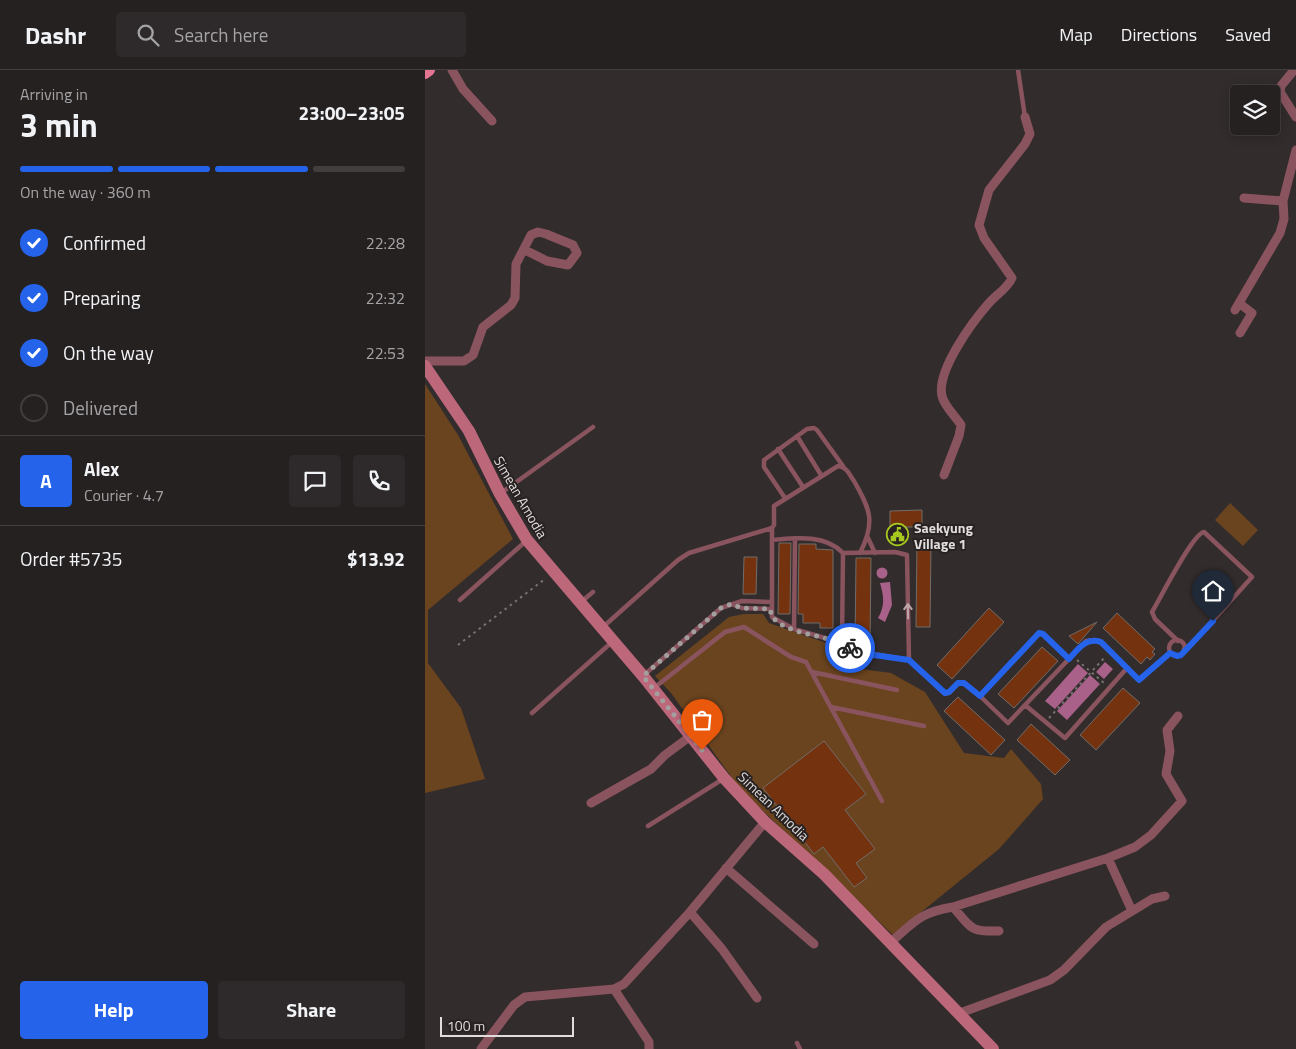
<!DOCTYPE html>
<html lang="en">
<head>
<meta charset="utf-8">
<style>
	body { margin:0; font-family:"Titillium Web",sans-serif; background:#2e292a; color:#f1f3f6; height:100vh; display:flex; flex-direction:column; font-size:19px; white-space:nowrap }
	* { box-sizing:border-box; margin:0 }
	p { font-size:16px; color:#a4a3a5 }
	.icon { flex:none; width:28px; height:28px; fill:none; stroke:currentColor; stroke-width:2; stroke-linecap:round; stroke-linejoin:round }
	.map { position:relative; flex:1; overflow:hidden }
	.side { display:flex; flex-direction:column; background:#262121; width:425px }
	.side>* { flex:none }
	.controls { position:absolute; left:805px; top:15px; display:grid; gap:10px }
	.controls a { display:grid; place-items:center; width:50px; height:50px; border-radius:5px; background:#262121; box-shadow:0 2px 12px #0003,0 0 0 1px #423e3f; font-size:25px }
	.scale { position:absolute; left:15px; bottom:12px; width:134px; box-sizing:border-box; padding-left:5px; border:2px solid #e0dddc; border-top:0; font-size:14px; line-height:18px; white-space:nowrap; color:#e0dddc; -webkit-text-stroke:4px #282222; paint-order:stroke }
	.pin { position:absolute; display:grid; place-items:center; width:42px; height:42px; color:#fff; margin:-51px -21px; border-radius:50% 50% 50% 0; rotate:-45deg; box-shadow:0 0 5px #0007 }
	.pin .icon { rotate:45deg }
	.courier { position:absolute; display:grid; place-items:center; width:50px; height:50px; margin:-25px; border:4px solid #2563eb; border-radius:50%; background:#fff; color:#222; box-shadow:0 1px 6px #0007 }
	.overview em { font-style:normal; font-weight:700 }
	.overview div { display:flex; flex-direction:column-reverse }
	.overview { display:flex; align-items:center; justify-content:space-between; height:85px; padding:0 20px }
	h1 { font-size:32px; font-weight:700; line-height:38px }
	.bar { display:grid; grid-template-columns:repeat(4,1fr); gap:8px 5px; align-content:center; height:60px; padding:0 20px }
	.bar i { height:6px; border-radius:4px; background:#423e3f }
	.bar .active { background:#2563eb }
	.bar p { grid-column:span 4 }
	.line { display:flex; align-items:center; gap:12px; padding:0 20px; border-top:1px solid #423e3f }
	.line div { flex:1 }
	.round { display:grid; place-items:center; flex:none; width:52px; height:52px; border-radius:5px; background:#2e292a }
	ol { padding:0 20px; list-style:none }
	li { display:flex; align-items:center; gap:15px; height:55px }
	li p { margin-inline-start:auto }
	li .icon { padding:5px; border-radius:50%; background:#2563eb; color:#fff; stroke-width:4 }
	li:last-child { color:#a4a3a5 }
	li i { width:28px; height:28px; border:2px solid #423e3f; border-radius:50% }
	.primary-button { display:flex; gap:10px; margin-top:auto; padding:10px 20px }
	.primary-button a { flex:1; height:58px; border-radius:5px; background:#2563eb; color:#fff; font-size:20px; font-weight:700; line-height:58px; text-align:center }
	.primary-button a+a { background:#2e292a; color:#f1f3f6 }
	header { display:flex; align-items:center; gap:30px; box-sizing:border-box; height:70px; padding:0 25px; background:#262121; border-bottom:1px solid #423e3f }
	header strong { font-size:24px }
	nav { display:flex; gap:28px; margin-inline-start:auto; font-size:18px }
	.search { width:350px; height:45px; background:#2e292a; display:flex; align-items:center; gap:12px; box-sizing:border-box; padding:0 18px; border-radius:5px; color:#a4a3a5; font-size:19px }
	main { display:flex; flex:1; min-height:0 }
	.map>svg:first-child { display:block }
	.green { fill:#6a441f }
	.water { fill:#a96189 }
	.building { fill:#75320f; stroke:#716c69 }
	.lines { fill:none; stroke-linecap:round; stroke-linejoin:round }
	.path { stroke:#787373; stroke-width:2; stroke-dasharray:2.5 4; stroke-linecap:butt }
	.lane { stroke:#8a545f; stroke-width:4.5 }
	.street { stroke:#8a545f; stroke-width:9 }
	.secondary { stroke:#bd677b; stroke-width:12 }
	.primary { stroke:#e47590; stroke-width:12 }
	.oneway { stroke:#bea6aa }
	.done { stroke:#a39f9e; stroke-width:5; stroke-dasharray:0 9 }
	.route { stroke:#2563eb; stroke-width:6 }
	.labels { text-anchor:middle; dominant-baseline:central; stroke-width:4; stroke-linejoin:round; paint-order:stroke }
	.street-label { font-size:14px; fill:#e0dddc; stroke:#282222 }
	.poi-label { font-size:14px; font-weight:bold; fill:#e0dddc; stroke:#282222; text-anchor:start }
</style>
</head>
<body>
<header>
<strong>Dashr</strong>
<div class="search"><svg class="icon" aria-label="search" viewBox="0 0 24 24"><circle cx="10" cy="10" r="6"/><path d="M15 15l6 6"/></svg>Search here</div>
<nav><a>Map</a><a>Directions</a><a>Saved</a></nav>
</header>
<main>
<section class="side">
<div class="overview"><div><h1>3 min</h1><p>Arriving in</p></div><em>23:00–23:05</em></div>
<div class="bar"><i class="active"></i><i class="active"></i><i class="active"></i><i></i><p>On the way · 360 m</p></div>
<ol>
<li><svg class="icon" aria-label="check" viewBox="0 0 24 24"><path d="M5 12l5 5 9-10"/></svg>Confirmed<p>22:28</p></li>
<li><svg class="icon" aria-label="check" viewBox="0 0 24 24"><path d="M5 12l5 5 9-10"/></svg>Preparing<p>22:32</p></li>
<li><svg class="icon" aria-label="check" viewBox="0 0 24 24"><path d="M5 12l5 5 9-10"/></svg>On the way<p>22:53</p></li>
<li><i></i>Delivered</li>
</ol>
<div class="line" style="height:90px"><b class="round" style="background:#2563eb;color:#fff">A</b><div><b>Alex</b><p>Courier · 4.7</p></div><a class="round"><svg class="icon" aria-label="chat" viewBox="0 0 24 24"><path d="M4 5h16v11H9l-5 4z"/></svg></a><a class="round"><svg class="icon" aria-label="phone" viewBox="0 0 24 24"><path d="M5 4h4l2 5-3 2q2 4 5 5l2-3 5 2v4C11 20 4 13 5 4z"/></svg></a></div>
<div class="line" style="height:65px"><div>Order #5735</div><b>$13.92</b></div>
<div class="primary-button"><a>Help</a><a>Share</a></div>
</section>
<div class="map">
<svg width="871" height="979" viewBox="0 0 871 979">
	<rect width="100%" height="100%" fill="#322c2c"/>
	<path class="green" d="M0,314L33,365L88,469L3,540V593L36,638L60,709L0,723Z
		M805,433L833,460L818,476L790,450Z
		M319,544H338L344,553L410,576L415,582L421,597L466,603L500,622L539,683L579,688L586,679L616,714L618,729L574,779L468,865L315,719L246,623L230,606L304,547Z"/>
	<path class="water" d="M451.5 503a5.5 5.5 0 1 1 11 0a5.5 5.5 0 1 1-11 0Z
		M465,512L467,535L460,552L453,548C460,536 459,527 455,513Z
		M680,592L688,599L679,609L671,602Z
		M653,594L663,603L630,639L620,631Z
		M665,605L675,614L642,650L632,641Z"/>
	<path class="building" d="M497,440V457H465V441Z
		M492,472L506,473L505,557H491Z
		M354,473H366L365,544H353Z
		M374,474H391V479L408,480V558H395V553H378V544H373Z
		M319,487H332L331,524H318Z
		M431,488H446L445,575H430Z
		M564,538L579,552L527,609L512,595Z
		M692,543L730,579L727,582L730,584L725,590L722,587L716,594L678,558Z
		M672,552L653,574L644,566Z
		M617,577L633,591L589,638L573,624Z
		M698,618L715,633L671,680L655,665Z
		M533,627L580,670L566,685L519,641Z
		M606,654L645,690L630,705L592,670Z
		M399,671L441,724L420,740L450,779L431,793L442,808L429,817L398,777L389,784L338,718Z"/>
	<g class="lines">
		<path class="path" d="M33,575L120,509
			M652,590L679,613
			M624,648L680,587"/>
		<path class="lane" d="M593,0L600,47
			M372,366L396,405
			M353,379L378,417
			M76,423L168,357
			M360,428L339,397V390L382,359L389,358L392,360L418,396
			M347,458V547L369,559L417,573L430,581L484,590L519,623H524L533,613H539L555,626L614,563L618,564L644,589
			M443,468L450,483
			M347,470C370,468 400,464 418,483L417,573
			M418,483L470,482L482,485L484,590
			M35,530L101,471
			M156,532L168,522
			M306,534L317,538L345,539
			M178,557L253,490L264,483L347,458L349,455V436L413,396C422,397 424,404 429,411C445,439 451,452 435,483
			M369,559L370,468
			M744 578a8 8 0 1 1 16 0a8 8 0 1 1-16 0Z
			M753,571L730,549L727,542C735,529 768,463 779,462L827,507L766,575L759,579
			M387,602L472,620
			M219,605L296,538L317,531L345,532
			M229,618L300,562L319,557L366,587L381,592L457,731
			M555,626L583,653L661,571L669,570L676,573L714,610L745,583
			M600,635L640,668L702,598
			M406,637L499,656
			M107,643L187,572
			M223,756L298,709
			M372,973L375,979"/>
		<path class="street" d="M27,0L38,19L67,51
			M869,0L856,16L855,22L871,47
			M819,128L858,131
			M814,233L827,243L815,263
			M810,240L855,163L859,149L858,131L871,80
			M0,291H39L48,285L58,257L86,235L90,228L91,194L106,165L113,162L121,164L148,175L152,183L143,195L122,191L100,180
			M519,405L534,366L536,355C531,347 519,336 517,326C511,301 548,251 564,233C572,224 582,219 587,208L559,168L554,155L564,120L600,74L605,64L600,47
			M166,733L226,699L240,685L267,665
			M683,788L707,841
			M301,798L389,874
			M528,837C547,858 544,862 574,861
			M265,842L297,879L332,928
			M466,872C489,852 496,842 528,837L683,788L710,777L726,765L757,731L741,704L745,681L742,660L753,646
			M189,919L224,972V979
			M535,943L625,910L639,900L681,857L727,829L740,826
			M56,979L89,935L100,927L189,919L199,914L265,842L340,752"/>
		<path class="secondary" d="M0,296L44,361L75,424L102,470L218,606L299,708L340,752L399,804L568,979"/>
		<path class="primary" d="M0,3L4,0"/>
	</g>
	<defs><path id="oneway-shaft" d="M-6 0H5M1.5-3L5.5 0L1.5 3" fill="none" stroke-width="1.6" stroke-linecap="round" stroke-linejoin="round" transform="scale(1.25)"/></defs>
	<use class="oneway" href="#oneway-shaft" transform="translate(483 541) rotate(-91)"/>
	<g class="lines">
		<path class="done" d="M277,680L218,606L296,538L306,534L317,538L345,539L347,547C366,567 402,563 425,578"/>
		<path class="route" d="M425,578L442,584L484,590L520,623L524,622L533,613H539L555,626L614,563L618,564L644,589C653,579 661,567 676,572L714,610L745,583L752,586L756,585L788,551"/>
	</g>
	<defs>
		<symbol id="civic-ring" viewBox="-11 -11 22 22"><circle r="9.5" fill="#282222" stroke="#a7c81f" stroke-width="1.5"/><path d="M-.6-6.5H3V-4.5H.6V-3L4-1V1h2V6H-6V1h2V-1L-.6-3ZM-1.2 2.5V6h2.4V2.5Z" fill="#a7c81f"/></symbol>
	</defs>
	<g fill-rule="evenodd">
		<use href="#civic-ring" x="460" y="452" width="25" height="25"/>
	</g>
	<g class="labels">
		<g class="street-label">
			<text transform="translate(96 427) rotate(60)">Simean Amodia</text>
			<text transform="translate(349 736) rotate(44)">Simean Amodia</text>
		</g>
		<g class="poi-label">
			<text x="489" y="457">Saekyung<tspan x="489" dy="16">Village 1</tspan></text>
		</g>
	</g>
</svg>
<div class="controls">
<a><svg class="icon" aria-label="layers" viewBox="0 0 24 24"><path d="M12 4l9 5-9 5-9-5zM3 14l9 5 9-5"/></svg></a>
</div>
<div class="scale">100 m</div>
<div class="pin" style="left:277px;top:680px;background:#ea580c"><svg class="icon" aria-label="bag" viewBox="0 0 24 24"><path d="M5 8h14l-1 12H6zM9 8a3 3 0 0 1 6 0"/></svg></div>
<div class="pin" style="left:788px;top:551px;background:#1f2937"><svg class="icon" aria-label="home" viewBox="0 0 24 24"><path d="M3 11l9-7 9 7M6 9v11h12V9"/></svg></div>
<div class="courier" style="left:425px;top:578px"><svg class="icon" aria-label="bike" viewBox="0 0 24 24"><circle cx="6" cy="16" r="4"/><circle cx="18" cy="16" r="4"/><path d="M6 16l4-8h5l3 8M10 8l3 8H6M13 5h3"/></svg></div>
</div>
</main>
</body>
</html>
